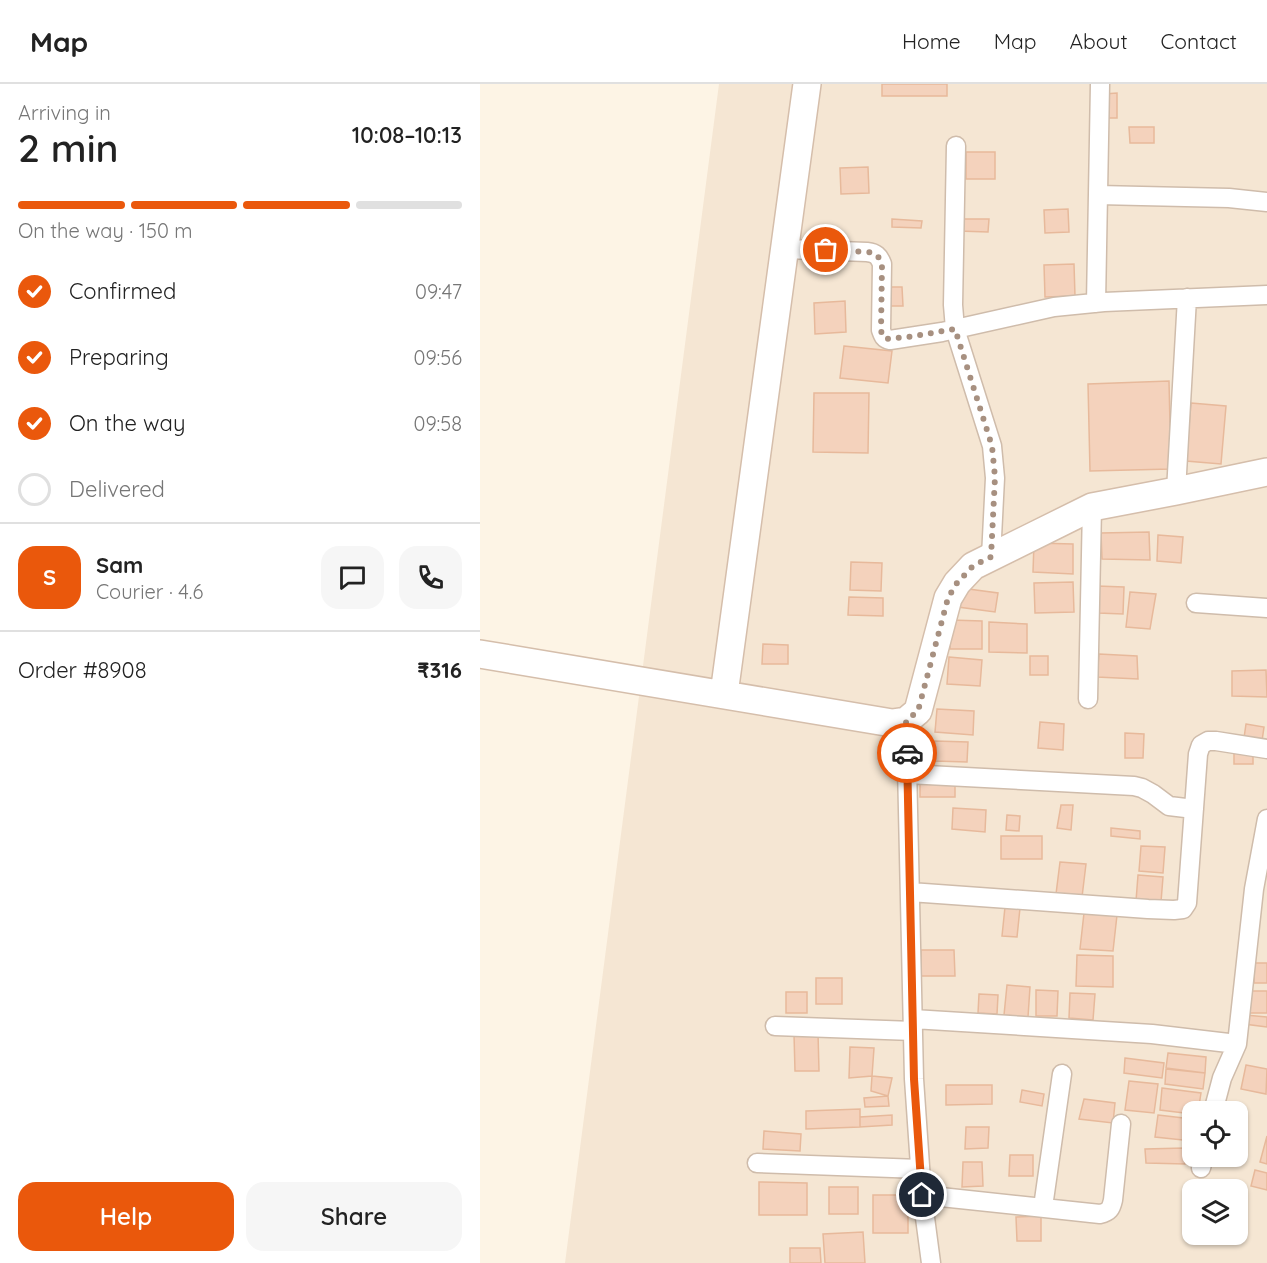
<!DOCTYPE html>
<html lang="en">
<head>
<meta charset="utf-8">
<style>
	body { margin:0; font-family:Quicksand,sans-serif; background:#f6f6f6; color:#222; height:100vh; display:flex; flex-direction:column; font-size:22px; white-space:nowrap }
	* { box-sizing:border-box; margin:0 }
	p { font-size:20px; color:#767676 }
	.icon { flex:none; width:33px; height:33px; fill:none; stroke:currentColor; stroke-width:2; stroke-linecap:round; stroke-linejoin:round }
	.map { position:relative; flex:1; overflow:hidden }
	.details { display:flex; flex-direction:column; background:#fff; width:480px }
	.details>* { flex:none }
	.controls { position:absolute; left:702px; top:1017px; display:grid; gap:12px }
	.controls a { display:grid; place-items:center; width:66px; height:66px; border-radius:12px; background:#fff; box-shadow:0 2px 4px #0004; font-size:30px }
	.pin { position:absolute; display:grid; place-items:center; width:51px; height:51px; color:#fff; margin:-26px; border:3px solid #fff; border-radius:50%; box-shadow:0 2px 6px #0007 }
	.courier { position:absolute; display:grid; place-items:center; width:60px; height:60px; margin:-30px; border:4px solid #ea580c; border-radius:50%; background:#fff; color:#222; box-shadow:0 2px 8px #0007 }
	.summary em { font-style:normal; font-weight:600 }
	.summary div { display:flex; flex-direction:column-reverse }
	.summary { display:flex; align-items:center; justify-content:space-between; height:102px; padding:0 18px }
	h1 { font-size:39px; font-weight:600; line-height:45px }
	.bar { display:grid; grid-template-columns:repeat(4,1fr); gap:9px 6px; align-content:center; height:72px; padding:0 18px }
	.bar i { height:8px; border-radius:4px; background:#e0e0e0 }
	.bar .current { background:#ea580c }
	.bar p { grid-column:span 4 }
	.line { display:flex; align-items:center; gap:15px; padding:0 18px; border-top:2px solid #e0e0e0 }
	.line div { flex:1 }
	.round { display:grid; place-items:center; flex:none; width:63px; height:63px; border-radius:18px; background:#f6f6f6 }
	ol { padding:0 18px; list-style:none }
	li { display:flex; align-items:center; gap:18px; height:66px }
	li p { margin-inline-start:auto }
	li .icon { padding:6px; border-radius:50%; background:#ea580c; color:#fff; stroke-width:4 }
	li:last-child { color:#767676 }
	li i { width:33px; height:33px; border:3px solid #e0e0e0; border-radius:50% }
	.cta { display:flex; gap:12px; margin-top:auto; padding:12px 18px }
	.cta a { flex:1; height:69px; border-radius:18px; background:#ea580c; color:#fff; font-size:24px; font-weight:600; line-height:69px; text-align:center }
	.cta a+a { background:#f6f6f6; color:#222 }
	header { display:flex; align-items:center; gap:36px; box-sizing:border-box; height:84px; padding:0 30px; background:#fff; border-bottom:2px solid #e0e0e0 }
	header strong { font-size:28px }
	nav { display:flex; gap:33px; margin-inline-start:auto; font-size:21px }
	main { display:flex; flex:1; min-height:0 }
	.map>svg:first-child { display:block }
	.residential { fill:#f5e6d3; fill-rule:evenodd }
	.building { fill:#f4d2bc; stroke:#e7b99b; stroke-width:1.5 }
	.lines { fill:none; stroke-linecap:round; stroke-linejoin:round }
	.street-casing { stroke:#cfbcab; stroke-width:21 }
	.secondary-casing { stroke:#d5beab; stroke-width:30 }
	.street { stroke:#fff; stroke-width:18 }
	.secondary { stroke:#fff; stroke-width:27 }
	.done { stroke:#a79080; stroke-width:6; stroke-dasharray:0 10.8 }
	.route { stroke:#ea580c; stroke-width:8 }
</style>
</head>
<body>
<header>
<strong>Map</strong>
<nav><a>Home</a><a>Map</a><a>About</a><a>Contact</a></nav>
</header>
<main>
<section class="details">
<div class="summary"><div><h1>2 min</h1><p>Arriving in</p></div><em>10:08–10:13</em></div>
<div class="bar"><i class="current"></i><i class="current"></i><i class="current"></i><i></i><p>On the way · 150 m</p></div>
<ol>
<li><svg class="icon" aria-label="check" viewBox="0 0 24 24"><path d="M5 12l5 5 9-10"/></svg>Confirmed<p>09:47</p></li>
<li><svg class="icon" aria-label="check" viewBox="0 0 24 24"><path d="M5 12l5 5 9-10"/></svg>Preparing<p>09:56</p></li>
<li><svg class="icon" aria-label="check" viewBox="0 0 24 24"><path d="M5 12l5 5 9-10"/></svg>On the way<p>09:58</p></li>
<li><i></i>Delivered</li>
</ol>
<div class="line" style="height:108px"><b class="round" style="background:#ea580c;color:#fff">S</b><div><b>Sam</b><p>Courier · 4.6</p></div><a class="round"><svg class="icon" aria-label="chat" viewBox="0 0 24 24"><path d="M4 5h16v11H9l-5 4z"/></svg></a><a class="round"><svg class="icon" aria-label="phone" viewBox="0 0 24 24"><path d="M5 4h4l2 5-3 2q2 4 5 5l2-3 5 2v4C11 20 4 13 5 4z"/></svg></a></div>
<div class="line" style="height:78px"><div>Order #8908</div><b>₹316</b></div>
<div class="cta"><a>Help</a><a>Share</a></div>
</section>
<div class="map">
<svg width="787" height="1179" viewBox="0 0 787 1179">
	<rect width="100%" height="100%" fill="#fdf4e5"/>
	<path class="residential" d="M239,0H787V1179H85ZM712,1028H758V1072H712ZM712,1106H758V1150H712Z"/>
	<path class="building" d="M402,0H467V12H402Z
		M637,9V34H624V10Z
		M649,43H674V59H650Z
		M486,68H515V95H486Z
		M388,83L389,109L361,110L360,84Z
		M588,125L589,148L565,149L564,126Z
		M412,135L442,137L441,144L412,143Z
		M478,135H509L508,148L478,147Z
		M594,180L595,212L565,213L564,181Z
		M406,203H422L423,222H406Z
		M365,217L366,248L335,250L334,219Z
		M364,262L412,267L408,299L360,294Z
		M689,297L691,385L610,387L608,300Z
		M334,309H389L388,369L333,368Z
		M711,319L746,322L741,380L706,377Z
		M669,448L670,476L622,475L621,449Z
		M678,451L703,453L701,479L677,477Z
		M554,459L593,460V490L553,488Z
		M371,478L402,479L401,507L370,506Z
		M593,498L594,528L555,529L554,499Z
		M617,502L644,503L643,530L618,529Z
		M481,504L518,509L515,528L478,523Z
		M650,508L676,510L670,545L646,543Z
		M369,513L403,514V532L368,531Z
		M470,536L502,537V565H470Z
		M509,538L547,540V569L509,568Z
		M283,560L308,561V580H282Z
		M619,570L657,572L658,595L617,593Z
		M550,572H568V591H550Z
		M469,573L502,576L500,602L467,600Z
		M786,586L787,613L752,612V587Z
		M457,625L494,627L493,651L455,648Z
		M560,638L584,640L583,666L558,664Z
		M766,640L784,643L782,657L764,654Z
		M645,649L664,650L663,674H645Z
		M455,657L488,658L487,678L454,677Z
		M754,669H773V680H754Z
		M440,696L475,697V713H440Z
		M581,721H593L591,746L577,744Z
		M473,724L506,726L505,748L472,745Z
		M527,731L540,732L539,747L526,746Z
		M631,744L660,747V755L631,752Z
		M521,752H562V775H521Z
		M661,762L685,763L683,789L659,787Z
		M580,778L606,780L602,813L576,810Z
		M658,791L683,793L681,818L656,817Z
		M525,823L540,824L537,853L522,852Z
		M604,829L637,831L633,867L600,865Z
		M441,866H474L475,892H441Z
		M597,871L633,872V903L596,902Z
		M774,879H787V899H774Z
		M336,894H362V920H336Z
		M527,901L550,903L548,933L524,931Z
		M556,906L578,907L577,932H556Z
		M769,907H787V929H769Z
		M306,908H327V929H306Z
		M590,909L615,910L613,936L589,934Z
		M499,910L518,911L517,930L498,929Z
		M765,931L787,933V943L764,940Z
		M338,949L339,987H315L314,950Z
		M370,963L394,964L392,992L369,994Z
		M688,969L726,973L725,989L686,984Z
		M645,974L684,979L682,994L644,989Z
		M766,981L787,985L786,1010L761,1005Z
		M686,985L725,989L723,1005L685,1000Z
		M392,992L412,994L408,1012L391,1007Z
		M649,997L678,1000L674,1029L645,1026Z
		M466,1001H512V1020L466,1021Z
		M682,1004L721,1009L718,1028H712V1030L680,1026Z
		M542,1006L564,1010L562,1022L540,1018Z
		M408,1012L409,1022L385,1023L384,1014Z
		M604,1015L635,1019L633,1039L599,1035Z
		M380,1025V1043L326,1045V1027Z
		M412,1031V1041L380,1043V1033Z
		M678,1031L712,1035V1057L675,1053Z
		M486,1043H509L508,1064L485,1065Z
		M284,1047L321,1050L320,1067L283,1065Z
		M787,1052V1080L780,1078Z
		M704,1064L705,1080L666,1079L665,1065Z
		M530,1071H553V1092H529Z
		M483,1078H502L503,1102L482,1103Z
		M775,1086L787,1089V1106L771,1102Z
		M279,1098L327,1099V1131H279Z
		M349,1103H378V1130H349Z
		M393,1111H428V1149H393Z
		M561,1132V1157H537L536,1133Z
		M383,1148L385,1179H345L343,1150Z
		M310,1164H340L341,1179H310Z"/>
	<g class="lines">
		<defs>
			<path id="street" d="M476,62L473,221L475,245L512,362L515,394L511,473
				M618,111L749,114L787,118
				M305,165L387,168C396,169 399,172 402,180L401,246C403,252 404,255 410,256L462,248L574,223L624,218L787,211
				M616,219L620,0
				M696,407L707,214
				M716,519L787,524
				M608,615L612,423
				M426,637L434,995L442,1111L451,1179
				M428,690L654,702L662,704L673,710L689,722L714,725
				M430,808L668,825L694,826L703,825L707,819L718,670L721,661L728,657H736L787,665
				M433,935L672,950L757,960
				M295,942L433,947
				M733,1028L742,994L757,960L774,805L787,735
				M277,1079L440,1085
				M721,1084L724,1072
				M442,1111L620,1130C629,1128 631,1125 633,1116L641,1040
				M563,1123L582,990"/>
			<path id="secondary" d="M0,570L412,639L426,637L438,627L468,514L477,499L493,482L612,423L696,407L787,388
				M244,610L327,0"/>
		</defs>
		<use href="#street" class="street-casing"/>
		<use href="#secondary" class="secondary-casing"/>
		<use href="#street" class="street"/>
		<use href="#secondary" class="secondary"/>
	</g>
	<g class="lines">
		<path class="done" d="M346,166L387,168C396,169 399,172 402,180L401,246L402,251L406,255L428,253L475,245L512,362L515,393L511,473L493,482L477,499L468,514L438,627L426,637L427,669"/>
		<path class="route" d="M427,669L434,995L442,1111"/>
	</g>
</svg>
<div class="controls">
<a><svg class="icon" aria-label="locate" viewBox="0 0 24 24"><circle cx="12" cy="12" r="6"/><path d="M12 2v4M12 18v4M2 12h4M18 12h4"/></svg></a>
<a><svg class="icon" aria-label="layers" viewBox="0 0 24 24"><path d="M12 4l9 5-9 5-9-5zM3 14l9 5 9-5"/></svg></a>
</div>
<div class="pin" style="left:346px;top:166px;background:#ea580c"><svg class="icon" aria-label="bag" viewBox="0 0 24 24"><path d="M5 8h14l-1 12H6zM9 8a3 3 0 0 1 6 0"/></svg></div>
<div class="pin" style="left:442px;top:1111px;background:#1f2937"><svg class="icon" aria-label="home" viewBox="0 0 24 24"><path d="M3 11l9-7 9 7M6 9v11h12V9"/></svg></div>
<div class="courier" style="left:427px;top:669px"><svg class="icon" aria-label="car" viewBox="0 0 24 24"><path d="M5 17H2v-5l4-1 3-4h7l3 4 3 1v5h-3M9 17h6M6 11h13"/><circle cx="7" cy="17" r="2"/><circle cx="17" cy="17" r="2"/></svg></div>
</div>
</main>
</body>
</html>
